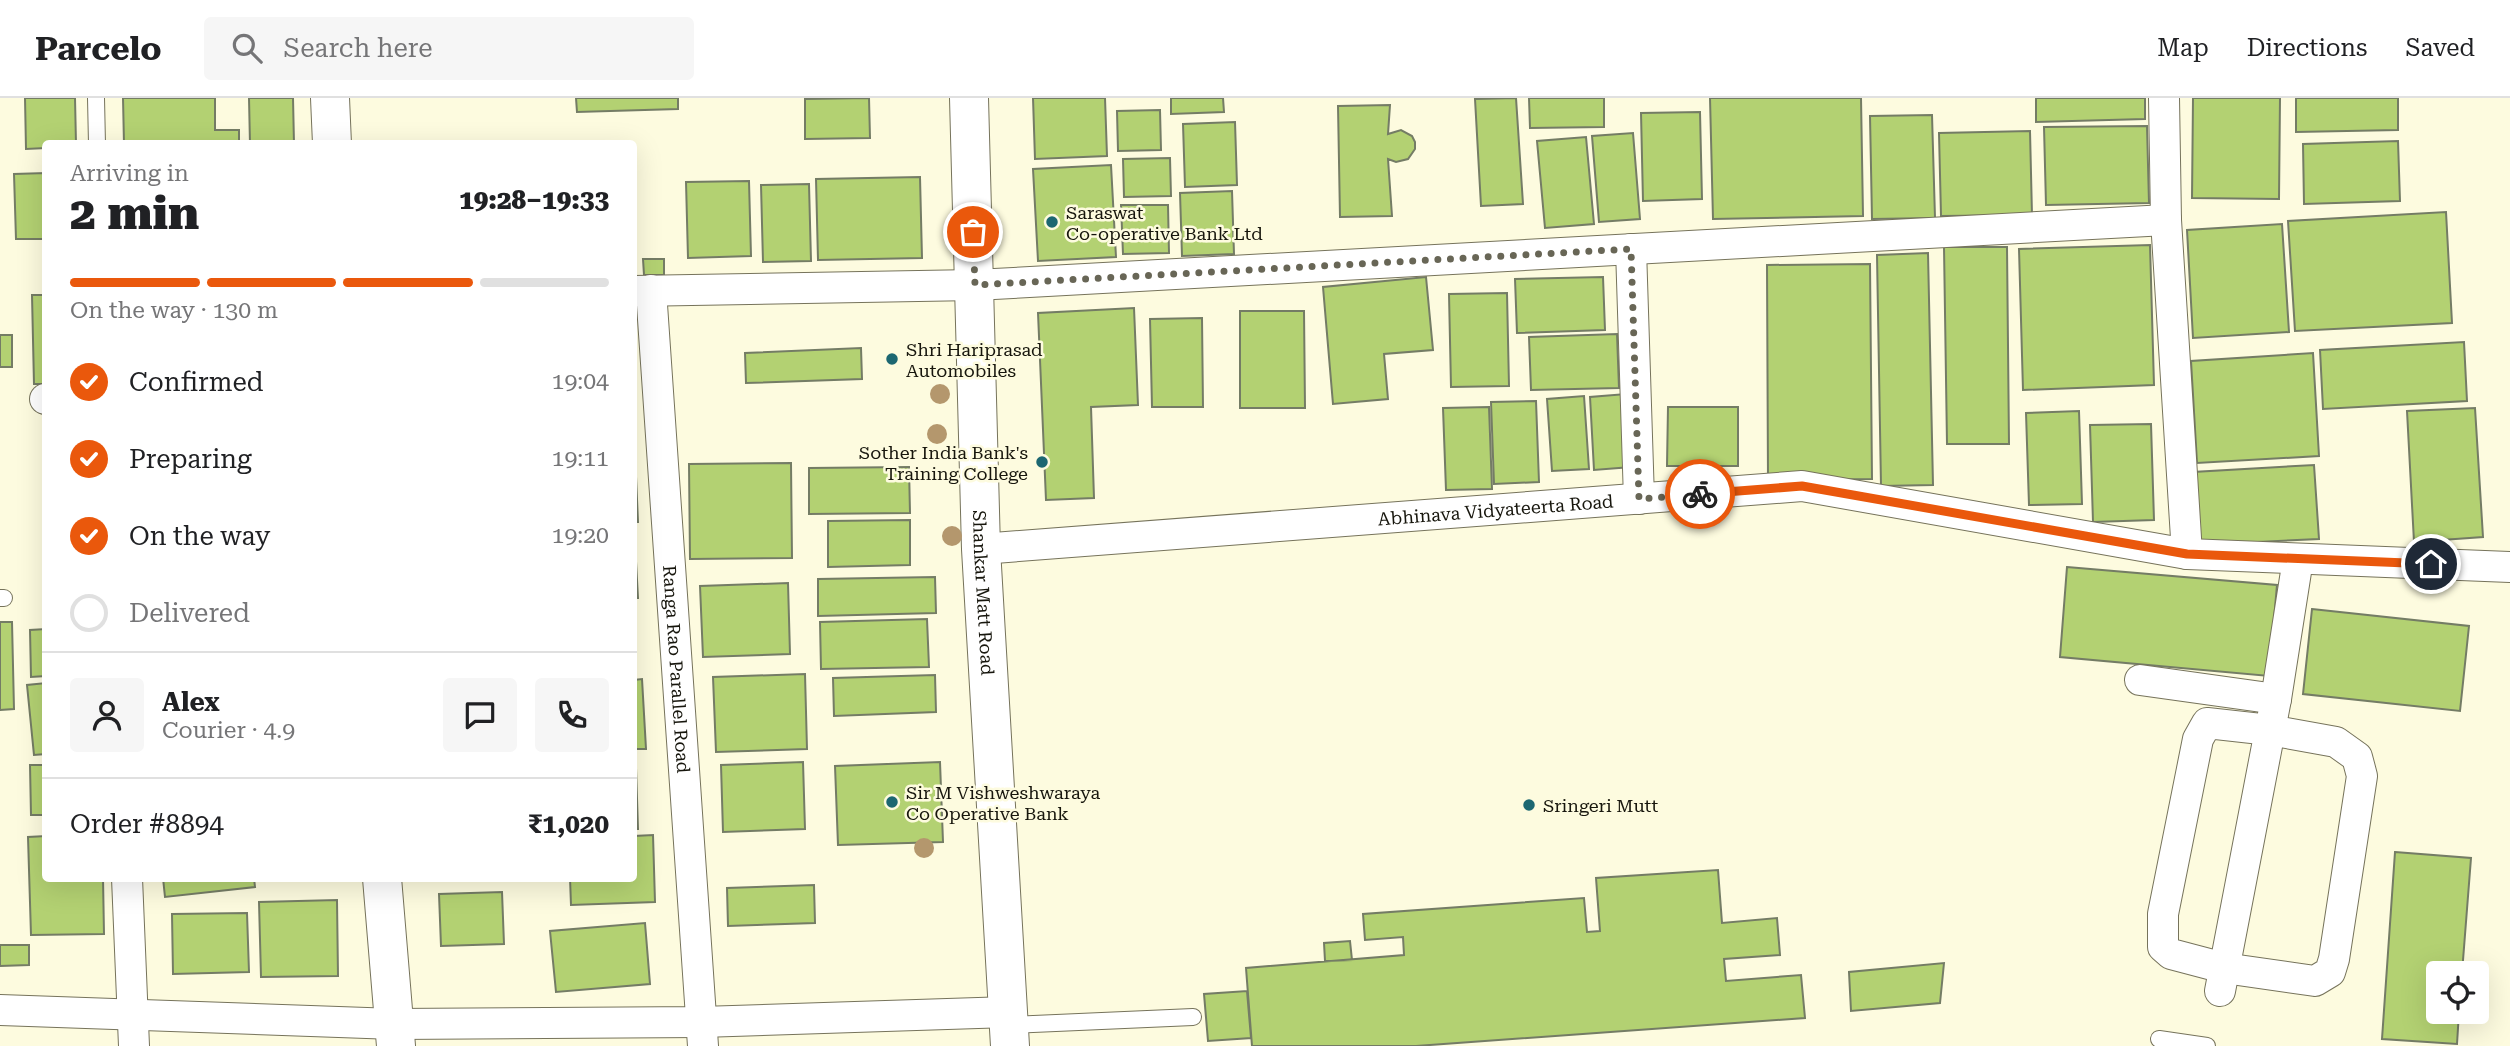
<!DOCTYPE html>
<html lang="en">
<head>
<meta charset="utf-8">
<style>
	body { margin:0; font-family:"Roboto Serif",serif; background:#f6f6f6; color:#202124; height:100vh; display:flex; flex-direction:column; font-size:26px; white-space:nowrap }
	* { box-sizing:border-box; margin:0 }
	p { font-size:23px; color:#757577 }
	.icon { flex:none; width:38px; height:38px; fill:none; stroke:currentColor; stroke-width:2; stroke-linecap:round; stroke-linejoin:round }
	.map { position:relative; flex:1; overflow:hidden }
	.panel { position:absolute; left:42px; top:42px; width:595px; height:742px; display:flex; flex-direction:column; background:#fff; border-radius:7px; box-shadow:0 7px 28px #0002 }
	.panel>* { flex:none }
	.buttons { position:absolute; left:2426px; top:863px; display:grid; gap:14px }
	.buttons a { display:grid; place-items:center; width:63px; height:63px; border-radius:7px; background:#fff; box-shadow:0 7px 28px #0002; font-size:35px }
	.pin { position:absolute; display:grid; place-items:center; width:60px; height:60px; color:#fff; margin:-30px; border:4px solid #fff; border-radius:50%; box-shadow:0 2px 7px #0007 }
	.courier { position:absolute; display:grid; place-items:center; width:70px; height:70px; margin:-35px; border:5px solid #ea580c; border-radius:50%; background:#fff; color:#222; box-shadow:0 2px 9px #0007 }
	.summary em { font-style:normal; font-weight:800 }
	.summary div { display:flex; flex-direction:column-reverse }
	.summary { display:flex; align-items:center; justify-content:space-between; height:119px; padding:0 28px }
	h1 { font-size:46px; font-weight:800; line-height:52px }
	.bar { display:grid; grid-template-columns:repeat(4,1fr); gap:10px 7px; align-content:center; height:84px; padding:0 28px }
	.bar i { height:9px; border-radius:5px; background:#e0e0e0 }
	.bar .on { background:#ea580c }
	.bar p { grid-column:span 4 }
	.line { display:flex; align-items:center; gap:18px; padding:0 28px; border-top:2px solid #e0e0e0 }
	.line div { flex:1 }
	.round { display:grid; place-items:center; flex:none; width:74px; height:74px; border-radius:7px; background:#f6f6f6 }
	ol { padding:0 28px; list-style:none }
	li { display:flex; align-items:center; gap:21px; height:77px }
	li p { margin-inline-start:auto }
	li .icon { padding:7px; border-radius:50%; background:#ea580c; color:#fff; stroke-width:4 }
	li:last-child { color:#757577 }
	li i { width:38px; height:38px; border:4px solid #e0e0e0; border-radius:50% }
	header { display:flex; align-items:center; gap:42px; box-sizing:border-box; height:98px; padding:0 35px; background:#fff; border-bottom:2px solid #e0e0e0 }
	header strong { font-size:33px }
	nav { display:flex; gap:38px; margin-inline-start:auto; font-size:24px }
	.search { width:490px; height:63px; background:#f6f6f6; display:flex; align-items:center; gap:18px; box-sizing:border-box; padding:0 24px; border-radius:7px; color:#757577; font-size:26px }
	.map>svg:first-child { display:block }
	.building { fill:#b3d172; stroke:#747c65; stroke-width:2 }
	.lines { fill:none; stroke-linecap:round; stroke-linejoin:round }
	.service-casing { stroke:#76735b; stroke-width:18 }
	.minor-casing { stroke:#76735b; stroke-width:32 }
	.tertiary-casing { stroke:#76735b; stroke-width:40 }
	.service { stroke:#fff; stroke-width:16 }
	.minor { stroke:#fff; stroke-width:30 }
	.tertiary { stroke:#fff; stroke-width:38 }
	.tree { fill:#b4976d }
	.done { stroke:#686656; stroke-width:7; stroke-dasharray:0 12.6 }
	.route { stroke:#ea580c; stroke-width:9 }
	.poi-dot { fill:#1c6771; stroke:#fdfbdf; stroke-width:2.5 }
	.labels { text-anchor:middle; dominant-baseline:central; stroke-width:5; stroke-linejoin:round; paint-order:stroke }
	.poi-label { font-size:18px; fill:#17160d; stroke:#fdfbdf; text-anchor:start }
	.street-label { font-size:18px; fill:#17160d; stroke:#fdfbdf }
</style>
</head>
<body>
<header>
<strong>Parcelo</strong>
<div class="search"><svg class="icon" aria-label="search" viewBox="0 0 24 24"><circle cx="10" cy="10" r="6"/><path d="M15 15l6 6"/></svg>Search here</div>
<nav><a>Map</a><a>Directions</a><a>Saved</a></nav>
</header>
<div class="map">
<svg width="2510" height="948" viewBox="0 0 2510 948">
	<rect width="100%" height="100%" fill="#fdfbdf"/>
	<path class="building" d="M25,0H75L76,46H46V50L26,51Z
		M123,0H215V32H239V46H124Z
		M249,0H293L294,46H250Z
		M576,0H678V11L577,14Z
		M869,0L870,40L805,41V1Z
		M1033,0H1105L1107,58L1035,61Z
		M1171,0H1223L1224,14L1171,16Z
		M1516,0L1523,106L1481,108L1475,1Z
		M1529,0H1604V29L1530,30Z
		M1710,0H1861L1863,118L1713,121Z
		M2036,0H2145V21L2036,24Z
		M2193,0H2280L2279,101L2192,100Z
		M2296,0H2398V32L2296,34Z
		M1390,7L1388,36L1401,32L1412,38L1415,44V51L1408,61L1396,64L1388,61L1392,118L1340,119L1338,8Z
		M1160,12L1161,52L1118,53L1117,13Z
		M1700,14L1702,101L1643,103L1641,15Z
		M1932,17L1935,120L1872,121L1870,18Z
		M1235,24L1237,87L1185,89L1183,26Z
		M2147,28L2149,105L2046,107L2044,29Z
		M2030,33L2032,117L1941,118L1939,35Z
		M1633,35L1640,121L1599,124L1592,38Z
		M1586,39L1594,126L1545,130L1537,43Z
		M2398,43L2400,103L2304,106L2303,46Z
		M1170,60L1171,98L1124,99L1123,61Z
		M1111,67L1116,159L1038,163L1033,71Z
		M46,75V141H16L14,76Z
		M920,79L922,160L818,162L816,81Z
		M749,83L751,158L688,160L686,84Z
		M809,86L811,163L763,164L761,87Z
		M1232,93L1234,156L1182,158L1180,95Z
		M1121,107H1168L1169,155L1123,156Z
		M2446,114L2452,225L2295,233L2288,123Z
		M2282,126L2289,234L2193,240L2187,132Z
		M2150,147L2154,287L2023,292L2019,151Z
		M1944,149H2007L2009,346H1947Z
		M1928,155L1933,387L1881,388L1877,157Z
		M643,161H664V177H644Z
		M1870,166L1872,381L1768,382L1767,167Z
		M1426,179L1433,252L1384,256L1388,301L1333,306L1323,189Z
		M1603,179L1605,232L1517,235L1515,181Z
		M1507,195L1509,288L1451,289L1449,196Z
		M32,197H46V286H34Z
		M1134,210L1138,307L1091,309L1094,400L1046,402L1038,215Z
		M1240,213H1304L1305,310H1240Z
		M1202,220L1203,309H1152L1150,221Z
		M1617,236L1619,290L1531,292L1529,239Z
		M0,237H12V269H0Z
		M2464,244L2467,303L2323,311L2320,252Z
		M861,250L862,281L746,285L745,255Z
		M2313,255L2319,358L2197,365L2191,263Z
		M1626,296L1631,369L1594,372L1590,299Z
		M1584,298L1589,371L1552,373L1547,301Z
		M1536,303L1539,384L1494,386L1491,304Z
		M1489,309L1492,391L1446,392L1443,310Z
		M1668,309H1738V368H1667Z
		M2475,310L2483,439L2414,444L2407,313Z
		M2079,313L2082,406L2029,407L2026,315Z
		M2151,326L2154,422L2093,424L2090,327Z
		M634,356H635L638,424H634Z
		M791,365L792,460L690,461L689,366Z
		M2314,367L2319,441L2197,447L2193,374Z
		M909,369L910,415L809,416V370Z
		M910,422V467L828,469V423Z
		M634,427L638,500H634Z
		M2067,469L2277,487L2269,578L2060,559Z
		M935,479L936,515L818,518V481Z
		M788,485L790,556L703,559L700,488Z
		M2312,511L2469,528L2460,613L2303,596Z
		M927,521L929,569L821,571L820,524Z
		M0,524H12L14,611L0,612Z
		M46,531V578L31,579L30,532Z
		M805,576L807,651L716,654L713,579Z
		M935,577L936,614L834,618L833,580Z
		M642,581L646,651H634V582Z
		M46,585V656L34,657L27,587Z
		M803,664L805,731L723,734L721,667Z
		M940,664L943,744L838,747L835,668Z
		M30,667H46V717H31Z
		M634,670H636L638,731H634Z
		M653,737L655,804L571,807L570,780H634V738Z
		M46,738V780H103L104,836L31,837L28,739Z
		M2395,754L2471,760L2462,875H2438V914H2459L2457,946L2382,941Z
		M1718,772L1722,825L1777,820L1780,857L1724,861L1726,883L1801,877L1805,920L1416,948H1252L1246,870L1404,857L1403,839L1365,842L1363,816L1584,800L1587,834L1600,833L1596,780Z
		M163,780H254L255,789L165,799Z
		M814,787L815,825L728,828L727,790Z
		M502,794L504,846L441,848L439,796Z
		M337,802L338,878L261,879L259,804Z
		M247,815L249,874L173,876L172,816Z
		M645,825L650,886L556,894L550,833Z
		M1350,843L1352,862L1325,863L1324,845Z
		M0,847H29V867L0,868Z
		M1944,865L1940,905L1851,913L1849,874Z
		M1247,893L1251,940L1208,943L1204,896Z"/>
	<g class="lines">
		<defs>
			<path id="service" d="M96,0L97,46
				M0,500H4
				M1009,927L1193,919
				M2159,941L2207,948"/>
			<g id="minor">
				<path d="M2164,0L2166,122L2187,456"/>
				<path d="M1631,151L1639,401"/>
				<path id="s1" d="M651,192L703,948"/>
				<path d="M634,193L975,187L2166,122"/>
				<path d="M45,301H46"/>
				<path id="s2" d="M981,451L1802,388L2187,456L2510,469"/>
				<path d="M2140,582L2276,601"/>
				<path d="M2207,625L2270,632L2336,644L2357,659L2362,678L2334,861L2330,874L2315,883L2224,870L2171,856L2163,849V816L2198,641Z"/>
				<path d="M127,780L134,948"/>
				<path d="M2220,893L2276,601L2298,461"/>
				<path d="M0,912L395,926L701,924L1009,914"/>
			</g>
			<g id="tertiary">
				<path d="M330,0L332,46"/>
				<path id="s3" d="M969,0L981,451L1010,948"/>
				<path d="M382,780L396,948"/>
			</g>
		</defs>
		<use href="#service" class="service-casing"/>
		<use href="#minor" class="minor-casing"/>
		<use href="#tertiary" class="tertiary-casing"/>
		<use href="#service" class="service"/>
		<use href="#minor" class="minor"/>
		<use href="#tertiary" class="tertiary"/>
	</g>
	<g class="tree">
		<circle cx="940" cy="296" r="10"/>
		<circle cx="937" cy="336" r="10"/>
		<circle cx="952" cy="438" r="10"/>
		<circle cx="924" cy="750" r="10"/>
	</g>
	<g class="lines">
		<path class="done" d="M973,134L975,187L1631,151L1639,401L1700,396"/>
		<path class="route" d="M1700,396L1802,388L2187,456L2431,466"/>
	</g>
	<g class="poi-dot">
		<circle cx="1052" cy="124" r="7"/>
		<circle cx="892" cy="261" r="7"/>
		<circle cx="1042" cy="364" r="7"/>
		<circle cx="892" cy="704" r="7"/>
		<circle cx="1529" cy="707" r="7"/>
	</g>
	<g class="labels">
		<g class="poi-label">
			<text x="1066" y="114">Saraswat<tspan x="1066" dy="21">Co-operative Bank Ltd</tspan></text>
			<text x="906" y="251">Shri Hariprasad<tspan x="906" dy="21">Automobiles</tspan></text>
			<text x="1028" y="354" text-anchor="end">Sother India Bank's<tspan x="1028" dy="21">Training College</tspan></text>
			<text x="906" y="694">Sir M Vishweshwaraya<tspan x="906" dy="21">Co Operative Bank</tspan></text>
			<text x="1543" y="707">Sringeri Mutt</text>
		</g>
		<g class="street-label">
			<text stroke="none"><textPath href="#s2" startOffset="516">Abhinava Vidyateerta Road</textPath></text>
			<text stroke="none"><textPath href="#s3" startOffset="495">Shankar Matt Road</textPath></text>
			<text stroke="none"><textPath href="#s1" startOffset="380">Ranga Rao Parallel Road</textPath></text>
		</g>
	</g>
</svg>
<div class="buttons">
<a><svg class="icon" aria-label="locate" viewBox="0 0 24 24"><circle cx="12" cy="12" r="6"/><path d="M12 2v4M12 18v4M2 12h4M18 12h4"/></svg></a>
</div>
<div class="pin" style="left:973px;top:134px;background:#ea580c"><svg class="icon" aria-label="bag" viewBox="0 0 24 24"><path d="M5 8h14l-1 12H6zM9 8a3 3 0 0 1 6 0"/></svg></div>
<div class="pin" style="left:2431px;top:466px;background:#1f2937"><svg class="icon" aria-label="home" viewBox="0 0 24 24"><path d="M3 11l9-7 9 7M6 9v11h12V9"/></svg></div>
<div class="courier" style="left:1700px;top:396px"><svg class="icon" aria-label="bike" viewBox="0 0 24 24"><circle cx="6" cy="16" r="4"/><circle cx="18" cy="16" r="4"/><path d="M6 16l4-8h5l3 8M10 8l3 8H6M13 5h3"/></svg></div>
<section class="panel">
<div class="summary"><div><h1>2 min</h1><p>Arriving in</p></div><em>19:28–19:33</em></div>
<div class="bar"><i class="on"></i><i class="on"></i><i class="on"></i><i></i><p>On the way · 130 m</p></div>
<ol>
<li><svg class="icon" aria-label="check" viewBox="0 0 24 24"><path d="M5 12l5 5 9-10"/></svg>Confirmed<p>19:04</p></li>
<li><svg class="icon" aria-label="check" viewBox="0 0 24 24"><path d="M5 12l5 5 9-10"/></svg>Preparing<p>19:11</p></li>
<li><svg class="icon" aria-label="check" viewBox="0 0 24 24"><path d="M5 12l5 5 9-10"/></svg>On the way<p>19:20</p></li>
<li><i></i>Delivered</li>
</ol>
<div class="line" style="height:126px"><a class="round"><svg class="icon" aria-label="person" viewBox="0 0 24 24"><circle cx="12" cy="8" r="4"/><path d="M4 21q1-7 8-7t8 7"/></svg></a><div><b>Alex</b><p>Courier · 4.9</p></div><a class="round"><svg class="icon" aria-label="chat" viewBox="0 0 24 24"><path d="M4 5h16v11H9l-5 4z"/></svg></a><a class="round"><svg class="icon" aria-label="phone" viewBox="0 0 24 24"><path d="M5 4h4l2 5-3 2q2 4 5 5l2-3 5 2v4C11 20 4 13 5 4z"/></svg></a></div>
<div class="line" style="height:91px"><div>Order #8894</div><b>₹1,020</b></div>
</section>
</div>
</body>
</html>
